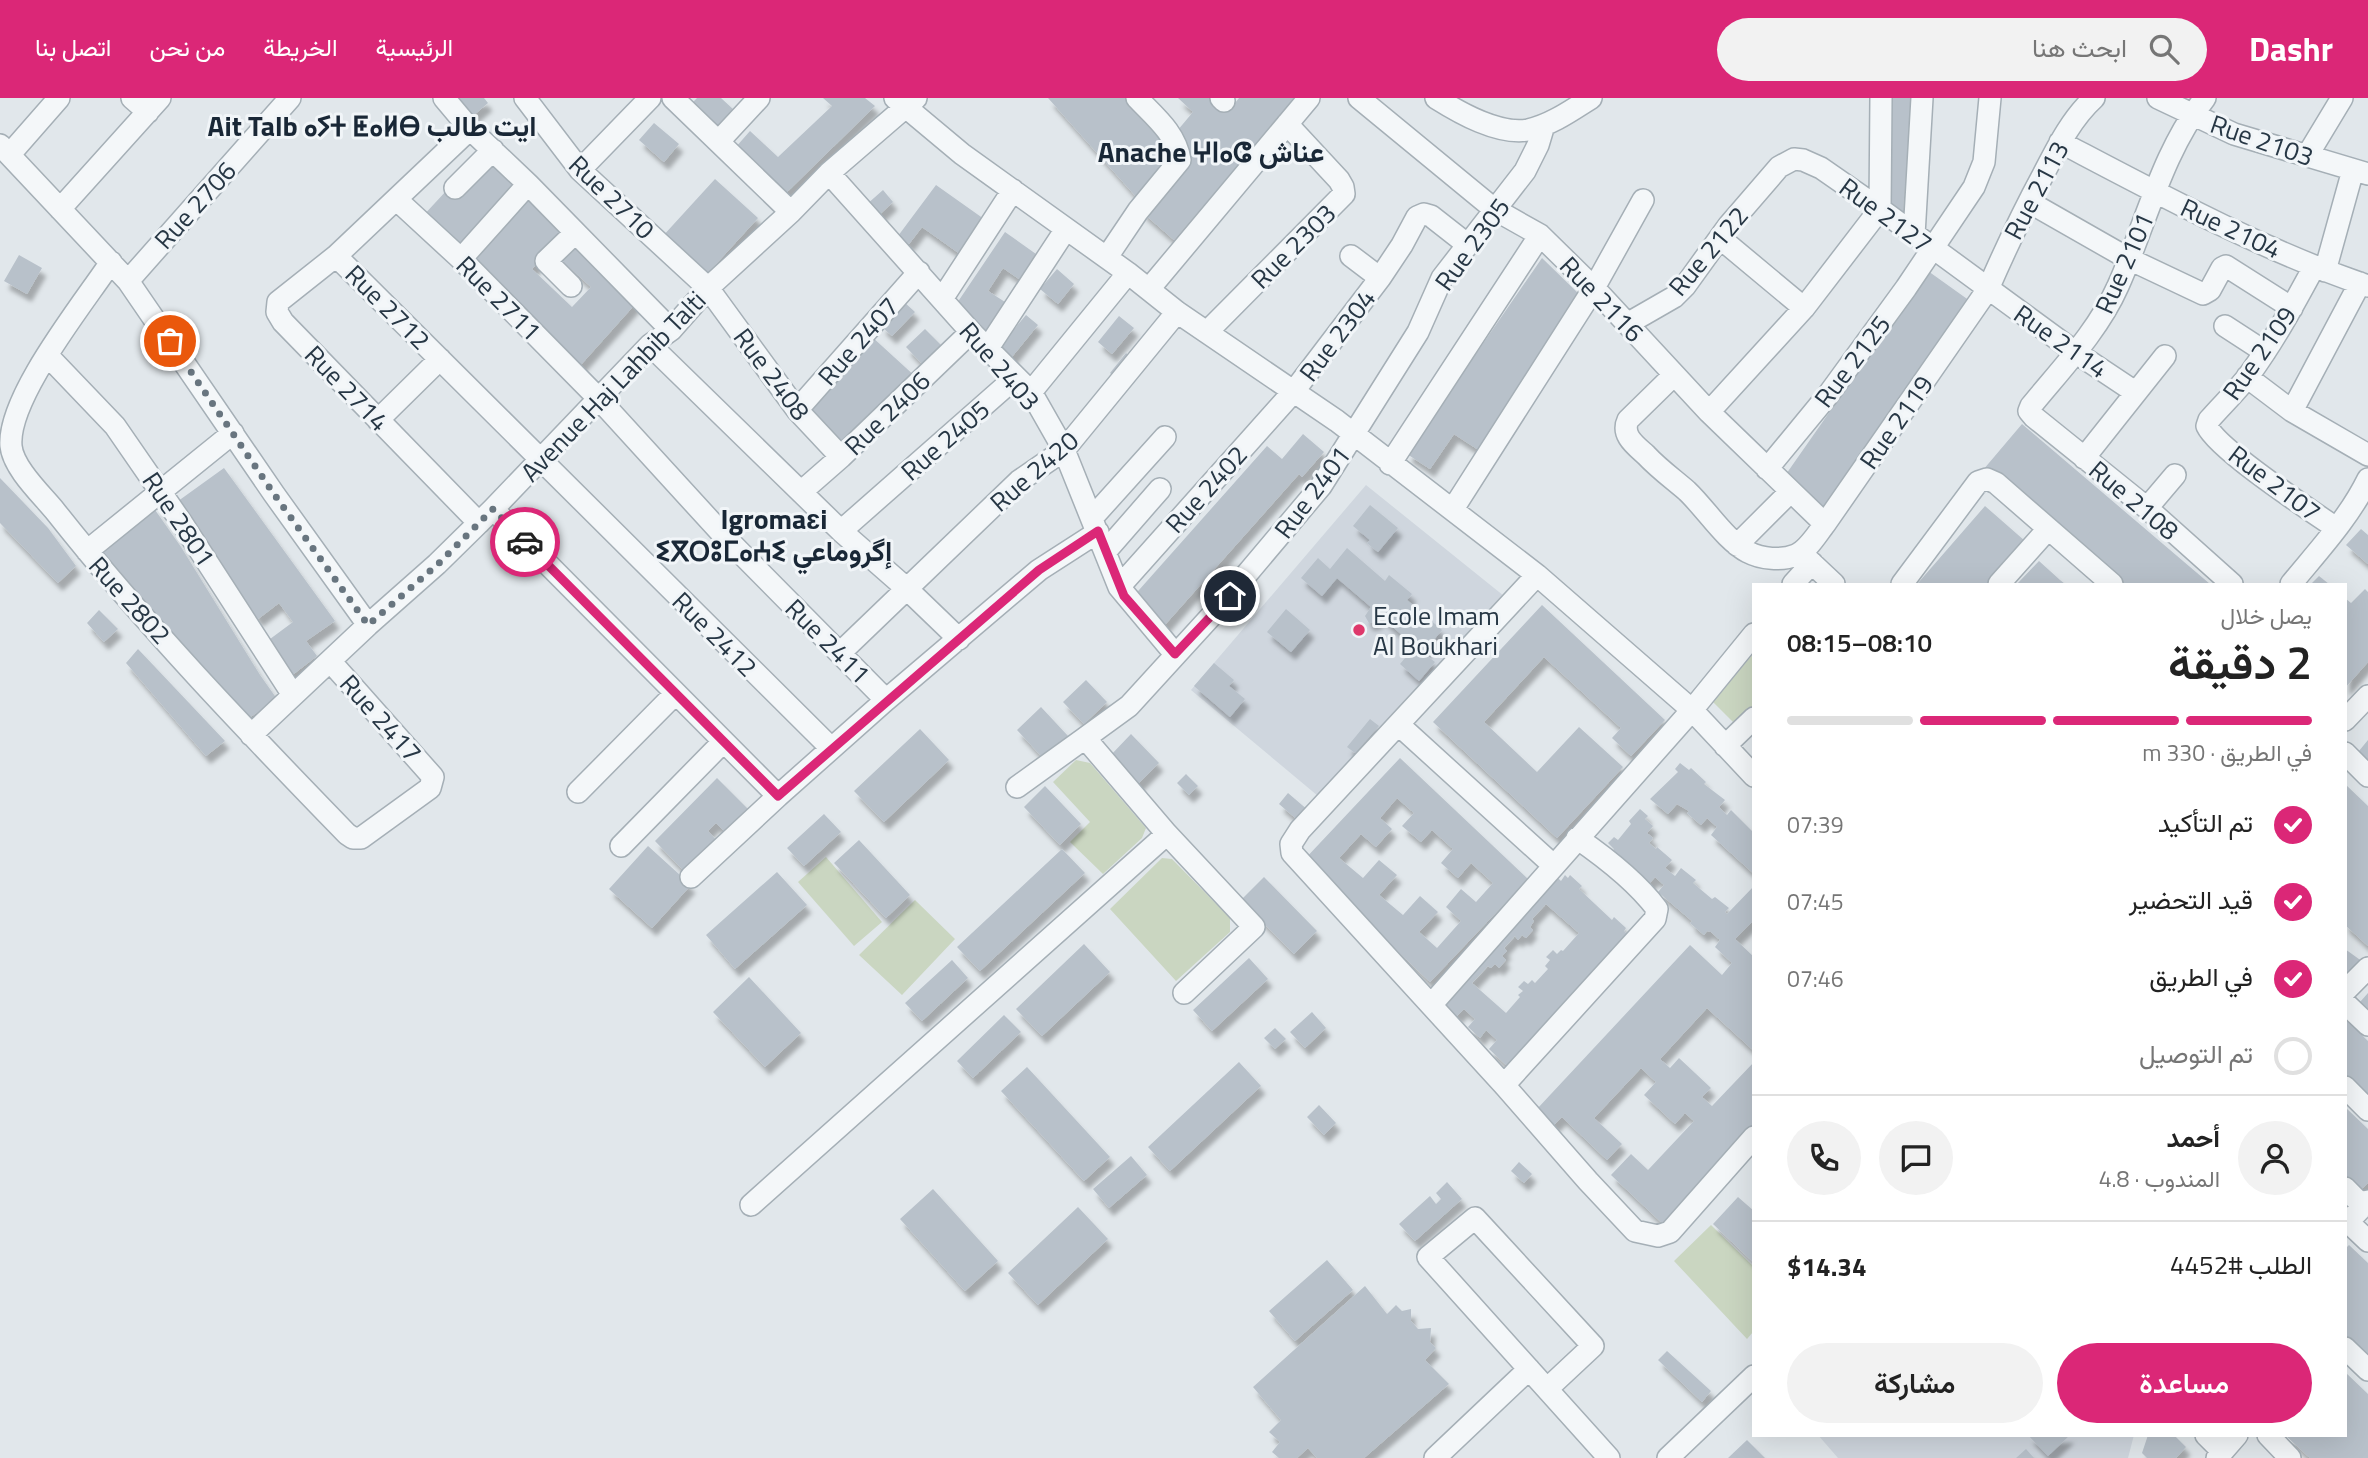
<!DOCTYPE html>
<html lang="ar">
<head>
<meta charset="utf-8">
<style>
	body { margin:0; font-family:"Titillium Web",Vazirmatn,"Noto Sans Tifinagh",sans-serif; background:#f2f2f2; color:#222; direction:rtl; height:100vh; display:flex; flex-direction:column; font-size:26px; white-space:nowrap }
	* { box-sizing:border-box; margin:0 }
	p { font-size:23px; color:#767676 }
	.icon { flex:none; width:38px; height:38px; fill:none; stroke:currentColor; stroke-width:2; stroke-linecap:round; stroke-linejoin:round }
	.map { position:relative; flex:1; overflow:hidden; direction:ltr }
	.panel { position:absolute; left:1752px; top:485px; width:595px; height:854px; display:flex; flex-direction:column; background:#fff; border-radius:0px; box-shadow:0 7px 28px #0002; direction:rtl }
	.panel>* { flex:none }
	.pin { position:absolute; display:grid; place-items:center; width:60px; height:60px; color:#fff; margin:-30px; border:4px solid #fff; border-radius:50%; box-shadow:0 2px 7px #0007 }
	.courier { position:absolute; display:grid; place-items:center; width:70px; height:70px; margin:-35px; border:5px solid #db2777; border-radius:50%; background:#fff; color:#222; box-shadow:0 2px 9px #0007 }
	.summary em { font-style:normal; font-weight:600 }
	.summary div { display:flex; flex-direction:column-reverse }
	.summary { display:flex; align-items:center; justify-content:space-between; height:119px; padding:0 35px }
	h1 { font-size:46px; font-weight:600; line-height:52px }
	.bar { display:grid; grid-template-columns:repeat(4,1fr); gap:10px 7px; align-content:center; height:84px; padding:0 35px }
	.bar i { height:9px; border-radius:5px; background:#e0e0e0 }
	.bar .active { background:#db2777 }
	.bar p { grid-column:span 4 }
	.line { display:flex; align-items:center; gap:18px; padding:0 35px; border-top:2px solid #e0e0e0 }
	.line div { flex:1 }
	.round { display:grid; place-items:center; flex:none; width:74px; height:74px; border-radius:37px; background:#f2f2f2 }
	ol { padding:0 35px; list-style:none }
	li { display:flex; align-items:center; gap:21px; height:77px }
	li p { margin-inline-start:auto }
	li .icon { padding:7px; border-radius:50%; background:#db2777; color:#fff; stroke-width:4 }
	li:last-child { color:#767676 }
	li i { width:38px; height:38px; border:4px solid #e0e0e0; border-radius:50% }
	.cta { display:flex; gap:14px; margin-top:auto; padding:14px 35px }
	.cta a { flex:1; height:80px; border-radius:42px; background:#db2777; color:#fff; font-size:28px; font-weight:600; line-height:80px; text-align:center }
	.cta a+a { background:#f2f2f2; color:#222 }
	header { display:flex; align-items:center; gap:42px; box-sizing:border-box; height:98px; padding:0 35px; background:#db2777; color:#fff }
	header strong { font-size:33px }
	nav { display:flex; gap:38px; margin-inline-start:auto; font-size:24px }
	.search { width:490px; height:63px; background:#f2f2f2; display:flex; align-items:center; gap:18px; box-sizing:border-box; padding:0 24px; border-radius:38px; color:#767676; font-size:26px }
	.map>svg:first-child { display:block }
	.built { fill:#cfd6de }
	.green { fill:#cad6c1 }
	.building { fill:#b8c1ca; fill-rule:evenodd; filter:url(#shadow) }
	.lines { fill:none; stroke-linecap:round; stroke-linejoin:round }
	.minor-casing { stroke:#a5afb6; stroke-width:24 }
	.minor { stroke:#f4f7f9; stroke-width:21 }
	.done { stroke:#68757f; stroke-width:7; stroke-dasharray:0 12.6 }
	.route { stroke:#db2777; stroke-width:9 }
	.poi-dot { fill:#de386b; stroke:#f1f5f8; stroke-width:2.5 }
	.labels { text-anchor:middle; dominant-baseline:central; stroke-width:6; stroke-linejoin:round; paint-order:stroke }
	.street-label { font-size:26px; fill:#273745; stroke:#f1f5f8 }
	.poi-label { font-size:26px; fill:#273745; stroke:#f1f5f8; text-anchor:start }
	.neighbourhood-label { font-size:28px; font-weight:bold; fill:#192736; stroke:#f1f5f8 }
</style>
</head>
<body>
<header>
<strong>Dashr</strong>
<div class="search"><svg class="icon" aria-label="search" viewBox="0 0 24 24"><circle cx="10" cy="10" r="6"/><path d="M15 15l6 6"/></svg>ابحث هنا</div>
<nav><a>الرئيسية</a><a>الخريطة</a><a>من نحن</a><a>اتصل بنا</a></nav>
</header>
<div class="map">
<svg width="2368" height="1360" viewBox="0 0 2368 1360">
	<defs>
		<filter id="shadow"><feDropShadow dx="4.5" dy="8" stdDeviation="2" flood-color="#0004"/></filter>
	</defs>
	<rect width="100%" height="100%" fill="#e1e7eb"/>
	<path class="built" d="M1366,387L1504,498L1324,703L1191,592Z
		M1818,1337H2134L2128,1360H1838Z"/>
	<path class="green" d="M1753,556V610L1736,627L1713,604Z
		M1076,662L1090,665L1146,730L1142,740L1103,776L1070,744L1090,724L1053,684Z
		M826,759L882,824L854,848L798,784Z
		M1162,760L1172,761L1230,820V834L1176,883L1110,811Z
		M915,802L955,841L902,897L859,857Z
		M1711,1127L1753,1168V1234L1747,1241L1674,1163Z"/>
	<path class="building" d="M450,0H484L488,5L468,22Z
		M697,0H721L734,12L717,31L690,7Z
		M823,0H865L875,8L784,97L735,50L750,33L778,59L832,8Z
		M1048,0H1129L1177,59L1139,102Z
		M1178,0H1212L1228,14L1239,0H1295L1174,142L1141,113L1191,56L1172,39L1193,14Z
		M1892,0H1911L1903,113L1885,112Z
		M654,25L679,46L664,64L639,42Z
		M487,62L517,91L458,154L422,119L447,92Z
		M715,81L758,120L705,178L662,139Z
		M936,87L984,121L960,156L922,129L909,146L898,138Z
		M883,92L893,104L877,119L866,107Z
		M529,93L569,132L532,171L572,209L591,189L557,158L572,142L638,203L578,270L469,159Z
		M1005,134L1036,156L1019,181L1003,170L988,193L1005,204L985,234L953,211Z
		M19,157L42,170L27,196L4,183Z
		M1542,160L1583,200L1480,353L1454,336L1430,371L1407,356Z
		M1057,171L1074,186L1058,206L1040,191Z
		M1928,173L1970,203L1821,419L1782,382Z
		M903,203L915,214L892,238L881,228Z
		M1026,217L1038,227L1011,260L998,250Z
		M1119,218L1134,230L1112,256L1098,244Z
		M925,231L947,253L928,272L906,249Z
		M871,238L917,280L840,349L802,313Z
		M1126,255L1134,262L1118,281L1110,275Z
		M2022,326L2210,486H2117L1983,372Z
		M1303,336L1324,354L1302,379L1299,376L1163,529L1131,501L1267,348L1282,361Z
		M224,370L335,523L306,543L317,558L291,578L266,544L293,524L279,505L258,521L174,406Z
		M0,380L48,430L76,468L58,485L0,425Z
		M1370,407L1398,430L1378,454L1367,445L1370,442L1353,428Z
		M1985,408L2025,443L1987,486H1919L1918,485Z
		M153,409L181,449L260,577L277,601L243,624L95,454Z
		M2361,431L2368,437V466L2346,447Z
		M1347,450L1385,483L1389,477L1412,496L1407,502L1442,532L1423,555L1435,564L1419,583L1400,566L1415,548L1381,519L1376,524L1369,525L1365,518L1371,509L1337,480L1322,498L1301,480L1318,460L1330,471Z
		M2039,463L2060,482L2065,486H2017Z
		M2319,478L2329,486H2311Z
		M2365,491L2368,494V564L2345,590V500L2351,505Z
		M1542,507L1665,622L1631,658L1612,640L1621,630L1544,559L1484,624L1537,674L1579,629L1623,669L1557,740L1433,624Z
		M1286,511L1310,532L1291,554L1267,534Z
		M99,512L118,531L104,544L87,525Z
		M138,551L225,643L206,658L126,565Z
		M1214,565L1234,582L1229,588L1245,601L1230,619L1194,588Z
		M1086,582L1107,604L1084,626L1063,604Z
		M1041,609L1068,638L1044,661L1017,632Z
		M1370,621L1379,628L1355,655L1347,649Z
		M920,631L949,662L884,724L854,693Z
		M1131,636L1159,665L1137,687L1109,659Z
		M2368,642V675L2354,659Z
		M1400,660L1528,781L1430,884L1303,763ZM1397,700L1414,715L1402,728L1421,744L1432,732L1453,751L1441,765L1458,780L1471,765L1493,785L1476,804L1461,791L1446,809L1461,823L1437,850L1419,834L1438,814L1420,798L1403,817L1379,797L1397,777L1379,762L1363,780L1339,760L1361,736L1376,749L1392,731L1380,720Z
		M1680,665L1689,672L1691,670L1706,684L1704,686L1725,702L1719,709L1727,717L1731,712L1754,735V776L1711,737L1717,729L1707,720L1701,727L1687,715L1689,713L1677,706L1668,716L1650,701L1678,674L1675,671Z
		M1186,676L1198,688L1189,697L1177,685Z
		M717,680L748,711L725,734L716,725L708,733L717,743L685,774L655,743Z
		M2345,686L2368,708V848L2345,827Z
		M1045,688L1081,726L1060,747L1024,709Z
		M1288,695L1309,713L1300,724L1279,706Z
		M1640,711L1648,718L1645,721L1653,728L1647,735L1653,740L1649,745L1656,751L1657,749L1672,762L1665,770L1675,778L1681,770L1696,782L1693,785L1712,801L1715,799L1729,810L1725,814L1727,816L1754,788V822L1735,841L1754,859V953L1707,910L1660,961L1670,970L1679,960L1711,990L1702,999L1712,1008L1754,964V1029L1663,1126L1611,1077L1631,1056L1648,1072L1694,1023L1685,1015L1675,1026L1644,997L1656,984L1641,970L1594,1020L1622,1046L1607,1062L1562,1019L1554,1027L1537,1011L1690,847L1722,877L1732,865L1715,849L1720,842L1711,834L1707,833L1704,837L1690,825L1692,823L1658,794L1664,787L1655,779L1649,786L1612,754L1614,751L1608,745L1614,739L1618,742L1631,726L1629,723Z
		M824,716L841,734L804,768L787,750Z
		M859,742L910,797L886,820L834,765Z
		M648,748L691,787L652,830L609,791Z
		M1062,751L1085,775L980,873L957,849Z
		M777,774L807,807L735,871L706,837Z
		M1565,777L1568,780L1570,777L1582,788L1579,791L1612,822L1614,819L1626,830L1624,833L1627,836L1507,968L1489,951L1497,942L1486,932L1480,940L1468,929L1475,921L1464,911L1457,918L1441,903L1556,778L1561,783ZM1546,806L1579,835L1563,853L1561,852L1557,856L1553,852L1546,859L1550,862L1545,868L1548,871L1535,885L1532,882L1528,886L1524,883L1518,889L1523,893L1518,897L1520,899L1506,915L1472,885L1488,868L1491,870L1495,866L1499,870L1506,862L1502,858L1507,853L1504,850L1515,838L1518,842L1522,837L1526,840L1533,832L1530,829L1534,823L1532,821Z
		M1264,779L1317,833L1294,856L1241,802Z
		M1084,846L1110,874L1042,938L1016,911Z
		M2345,851L2363,864L2345,882Z
		M1249,860L1268,881L1212,933L1193,912Z
		M952,862L968,880L922,923L905,905Z
		M749,879L801,935L765,969L713,914Z
		M2368,895V911L2360,904Z
		M1312,914L1326,930L1305,950L1290,934Z
		M1004,917L1021,934L973,980L957,963Z
		M2345,921L2368,943V1002L2345,981Z
		M1275,930L1286,941L1275,951L1264,940Z
		M1239,964L1261,988L1170,1073L1148,1049Z
		M1027,969L1110,1059L1084,1083L1001,993Z
		M1319,1007L1336,1025L1324,1037L1307,1019Z
		M2345,1009L2368,1031V1085L2359,1094L2345,1081Z
		M1131,1058L1147,1077L1109,1110L1093,1091Z
		M1519,1064L1532,1076L1524,1085L1511,1073Z
		M1447,1084L1462,1101L1415,1143L1399,1126L1430,1098L1436,1106L1441,1101L1436,1095Z
		M933,1091L998,1163L965,1193L900,1121Z
		M1738,1099L1754,1113V1165L1713,1126Z
		M1078,1109L1108,1141L1038,1207L1008,1175Z
		M2349,1147L2368,1165V1262L2345,1240V1151Z
		M1327,1162L1353,1192L1295,1243L1269,1213Z
		M1365,1188L1387,1216L1396,1207L1402,1213L1411,1211V1223L1418,1231L1431,1230L1430,1244L1436,1250L1425,1262L1449,1286L1364,1360H1317L1308,1350L1297,1360H1279L1272,1354L1280,1344L1269,1334L1281,1322L1253,1289Z
		M1667,1253L1711,1293L1702,1304L1658,1262Z
		M2345,1274L2368,1296V1360H2310L2285,1337H2345Z
		M2028,1337H2070L2048,1358Z
		M2148,1337H2174L2186,1349L2176,1360H2147L2142,1355Z
		M1747,1342L1765,1360H1728Z
		M2026,1351L2034,1360H2016Z"/>
	<g class="lines">
		<defs>
			<path id="minor" d="M132,0L148,14
				M444,0L470,31L528,86L671,232
				M525,0L580,72L708,190L797,312L841,359
				M673,0L791,114
				M895,0L962,56L1128,175L1177,214L1337,323L1537,477L1692,612L1754,678
				M1221,0L1224,3
				M1359,0L1494,111L1540,137L1594,190L1709,314L1825,426
				M1436,0C1460,15 1498,37 1528,32C1551,27 1572,12 1591,0
				M2158,0L2234,36L2368,76
				M2205,0C2162,54 2146,126 2118,188C2098,233 2062,270 2031,308L2029,313L2034,319L2147,410L2232,486
				M470,31L336,158L831,650
				M719,43L759,0
				M2060,44C2159,96 2262,152 2368,188
				M0,47L128,183L274,396L368,527
				M10,56L59,0
				M2307,58L2342,0
				M580,72L650,0
				M829,75L971,234L1031,294L1064,352L1119,489L1175,556
				M455,90L493,52
				M397,102L461,161L598,300L725,439L886,602
				M2029,104L2129,161L2203,196L2210,192L2222,170L2226,168L2292,210
				M60,111L160,0
				M1914,137L1922,0
				M1720,140L1804,210
				M336,158L278,204L277,214L283,224L479,425
				M1351,158L1380,180
				M1107,159L1138,113L1180,62C1176,35 1154,18 1137,0
				M461,161L528,86
				M111,164C83,206 7,300 11,348C13,370 42,397 55,413C145,527 246,632 347,736L353,740H361L430,690L433,679L330,563
				M2314,169C2294,206 2274,243 2249,277C2237,293 2222,307 2209,322L2207,328C2218,352 2310,412 2336,430
				M2325,173L2353,72
				M128,183L290,0
				M571,188L546,163L575,135
				M1149,191L1309,0
				M942,201L1013,92
				M1627,226L1674,199L1685,188L1729,127L1779,69L1794,61L1803,62L1821,70L1880,111L2075,254L2135,294
				M2225,228L2265,254
				M1207,234L1344,96L1343,89L1339,82L1287,26
				M650,247L841,433L906,490L959,541
				M988,250L1066,131
				M48,258L115,328L182,425L293,597
				M1674,277L1628,322C1621,337 1635,347 1646,357C1658,370 1673,381 1687,393C1706,411 1726,443 1748,454C1761,461 1782,463 1796,457C1808,452 1817,436 1825,426L1988,191C2005,152 2023,114 2043,77C2057,50 2071,21 2094,0
				M2247,279L2292,313L2368,357
				M1031,294L1128,175
				M797,312L919,174
				M2292,313L2360,185
				M1709,314L1804,210L1880,111L1881,0
				M378,322L440,261
				M2084,360L2165,258
				M1390,366L1540,137
				M1767,371L1828,297L1906,190L1974,89L1984,64L1990,0
				M801,394L841,359L971,234
				M2147,410L2175,377
				M493,411L778,698
				M1453,411L1594,190L1643,102
				M1092,420L1165,339
				M841,433L1016,279
				M1737,447L1790,394
				M87,453L233,335
				M1105,454L1160,391
				M1801,455L1834,486
				M1537,477L1300,732L1291,746L1292,755L1504,987L1588,1083L1635,1133L1658,1138L1670,1134L1754,1039
				M1793,486L1812,465
				M1902,486L1978,384L1987,381L1996,385L2112,486
				M1999,486L2048,431
				M2291,486C2318,453 2349,420 2368,381
				M1119,489L1294,293L1380,180L1402,147L1417,119L1424,116L1431,118L1468,147
				M840,555L1019,383L1064,352L1177,214
				M2345,622L2368,598
				M1399,627L1553,767
				M251,637L368,527L437,466L493,411L650,247L671,232L708,190L791,114L829,75L916,0
				M1085,640L1129,608L1214,515L1321,388L1418,234L1442,180L1525,73L1538,47L1544,27
				M1725,648L1754,620
				M2345,655L2368,678
				M1017,689L1085,640L1167,736L1254,829L1184,895
				M578,694L675,596
				M621,748L723,644
				M691,779L778,698L886,602L1039,472L1098,434
				M2345,893L2368,870
				M2345,905L2368,927
				M1431,907L1692,612L1754,536
				M1504,987L1655,821L1657,811C1636,783 1606,760 1577,740
				M2345,989L2368,1012
				M2345,1090L2363,1108
				M751,1107L1167,736
				M2348,1124L2368,1143
				M2345,1127L2368,1103
				M2345,1250L2368,1272
				M1547,1291L1593,1248L1475,1120L1428,1159L1609,1360
				M2206,1337L2222,1353
				M2268,1337L2290,1360
				M1435,1360L1529,1271
				M1668,1360L1754,1278
				M2217,1360L2237,1337"/>
		</defs>
		<use href="#minor" class="minor-casing"/>
		<use href="#minor" class="minor"/>
	</g>
	<g class="lines">
		<path class="done" d="M170,243L274,396L368,527L437,467L493,411L525,444"/>
		<path class="route" d="M525,444L778,698L1039,472L1098,433L1124,498L1175,556L1230,498"/>
	</g>
	<circle class="poi-dot" cx="1359" cy="532" r="7"/>
	<g class="labels">
		<g class="street-label">
			<text transform="translate(2262 42) rotate(19)">Rue 2103</text>
			<text transform="translate(2036 92) rotate(-62)">Rue 2113</text>
			<text transform="translate(612 99) rotate(44)">Rue 2710</text>
			<text transform="translate(195 107) rotate(-48)">Rue 2706</text>
			<text transform="translate(1886 117) rotate(36)">Rue 2127</text>
			<text transform="translate(2231 130) rotate(25)">Rue 2104</text>
			<text transform="translate(1472 146) rotate(-54)">Rue 2305</text>
			<text transform="translate(1293 148) rotate(-45)">Rue 2303</text>
			<text transform="translate(1708 153) rotate(-50)">Rue 2122</text>
			<text transform="translate(2124 165) rotate(-66)">Rue 2101</text>
			<text transform="translate(499 200) rotate(45)">Rue 2711</text>
			<text transform="translate(1602 201) rotate(46)">Rue 2116</text>
			<text transform="translate(388 209) rotate(45)">Rue 2712</text>
			<text transform="translate(1337 237) rotate(-53)">Rue 2304</text>
			<text transform="translate(858 243) rotate(-49)">Rue 2407</text>
			<text transform="translate(2061 243) rotate(35)">Rue 2114</text>
			<text transform="translate(2259 255) rotate(-55)">Rue 2109</text>
			<text transform="translate(1852 263) rotate(-53)">Rue 2125</text>
			<text transform="translate(1000 268) rotate(49)">Rue 2403</text>
			<text transform="translate(772 276) rotate(53)">Rue 2408</text>
			<text transform="translate(613 288) rotate(-46)">Avenue Haj Lahbib Talti</text>
			<text transform="translate(347 290) rotate(46)">Rue 2714</text>
			<text transform="translate(887 315) rotate(-44)">Rue 2406</text>
			<text transform="translate(1896 324) rotate(-55)">Rue 2119</text>
			<text transform="translate(945 342) rotate(-41)">Rue 2405</text>
			<text transform="translate(1034 373) rotate(-41)">Rue 2420</text>
			<text transform="translate(2275 385) rotate(37)">Rue 2107</text>
			<text transform="translate(1206 391) rotate(-48)">Rue 2402</text>
			<text transform="translate(1312 394) rotate(-53)">Rue 2401</text>
			<text transform="translate(2134 402) rotate(40)">Rue 2108</text>
			<text transform="translate(179 421) rotate(56)">Rue 2801</text>
			<text transform="translate(130 502) rotate(48)">Rue 2802</text>
			<text transform="translate(715 536) rotate(45)">Rue 2412</text>
			<text transform="translate(828 543) rotate(45)">Rue 2411</text>
			<text transform="translate(381 620) rotate(48)">Rue 2417</text>
		</g>
		<g class="poi-label">
			<text x="1373" y="517">Ecole Imam<tspan x="1373" dy="30">Al Boukhari</tspan></text>
		</g>
		<g class="neighbourhood-label">
			<text x="372" y="27">Ait Talb ⴰⵢⵜ ⵟⴰⵍⴱ ايت طالب</text>
			<text x="1211" y="53">Anache ⵖⵏⴰⵛ عناش</text>
			<text x="774" y="420">Igromaɛi<tspan x="774" dy="32">ⵉⴳⵔⵓⵎⴰⵄⵉ إگروماعي</tspan></text>
		</g>
	</g>
</svg>
<div class="pin" style="left:170px;top:243px;background:#ea580c"><svg class="icon" aria-label="bag" viewBox="0 0 24 24"><path d="M5 8h14l-1 12H6zM9 8a3 3 0 0 1 6 0"/></svg></div>
<div class="pin" style="left:1230px;top:498px;background:#1f2937"><svg class="icon" aria-label="home" viewBox="0 0 24 24"><path d="M3 11l9-7 9 7M6 9v11h12V9"/></svg></div>
<div class="courier" style="left:525px;top:444px"><svg class="icon" aria-label="car" viewBox="0 0 24 24"><path d="M5 17H2v-5l4-1 3-4h7l3 4 3 1v5h-3M9 17h6M6 11h13"/><circle cx="7" cy="17" r="2"/><circle cx="17" cy="17" r="2"/></svg></div>
<section class="panel">
<div class="summary"><div><h1>2 دقيقة</h1><p>يصل خلال</p></div><em>08:10–08:15</em></div>
<div class="bar"><i class="active"></i><i class="active"></i><i class="active"></i><i></i><p>في الطريق · 330 m</p></div>
<ol>
<li><svg class="icon" aria-label="check" viewBox="0 0 24 24"><path d="M5 12l5 5 9-10"/></svg>تم التأكيد<p>07:39</p></li>
<li><svg class="icon" aria-label="check" viewBox="0 0 24 24"><path d="M5 12l5 5 9-10"/></svg>قيد التحضير<p>07:45</p></li>
<li><svg class="icon" aria-label="check" viewBox="0 0 24 24"><path d="M5 12l5 5 9-10"/></svg>في الطريق<p>07:46</p></li>
<li><i></i>تم التوصيل</li>
</ol>
<div class="line" style="height:126px"><a class="round"><svg class="icon" aria-label="person" viewBox="0 0 24 24"><circle cx="12" cy="8" r="4"/><path d="M4 21q1-7 8-7t8 7"/></svg></a><div><b>أحمد</b><p>المندوب · 4.8</p></div><a class="round"><svg class="icon" aria-label="chat" viewBox="0 0 24 24"><path d="M4 5h16v11H9l-5 4z"/></svg></a><a class="round"><svg class="icon" aria-label="phone" viewBox="0 0 24 24"><path d="M5 4h4l2 5-3 2q2 4 5 5l2-3 5 2v4C11 20 4 13 5 4z"/></svg></a></div>
<div class="line" style="height:91px"><div>الطلب #4452</div><b>$14.34</b></div>
<div class="cta"><a>مساعدة</a><a>مشاركة</a></div>
</section>
</div>
</body>
</html>
